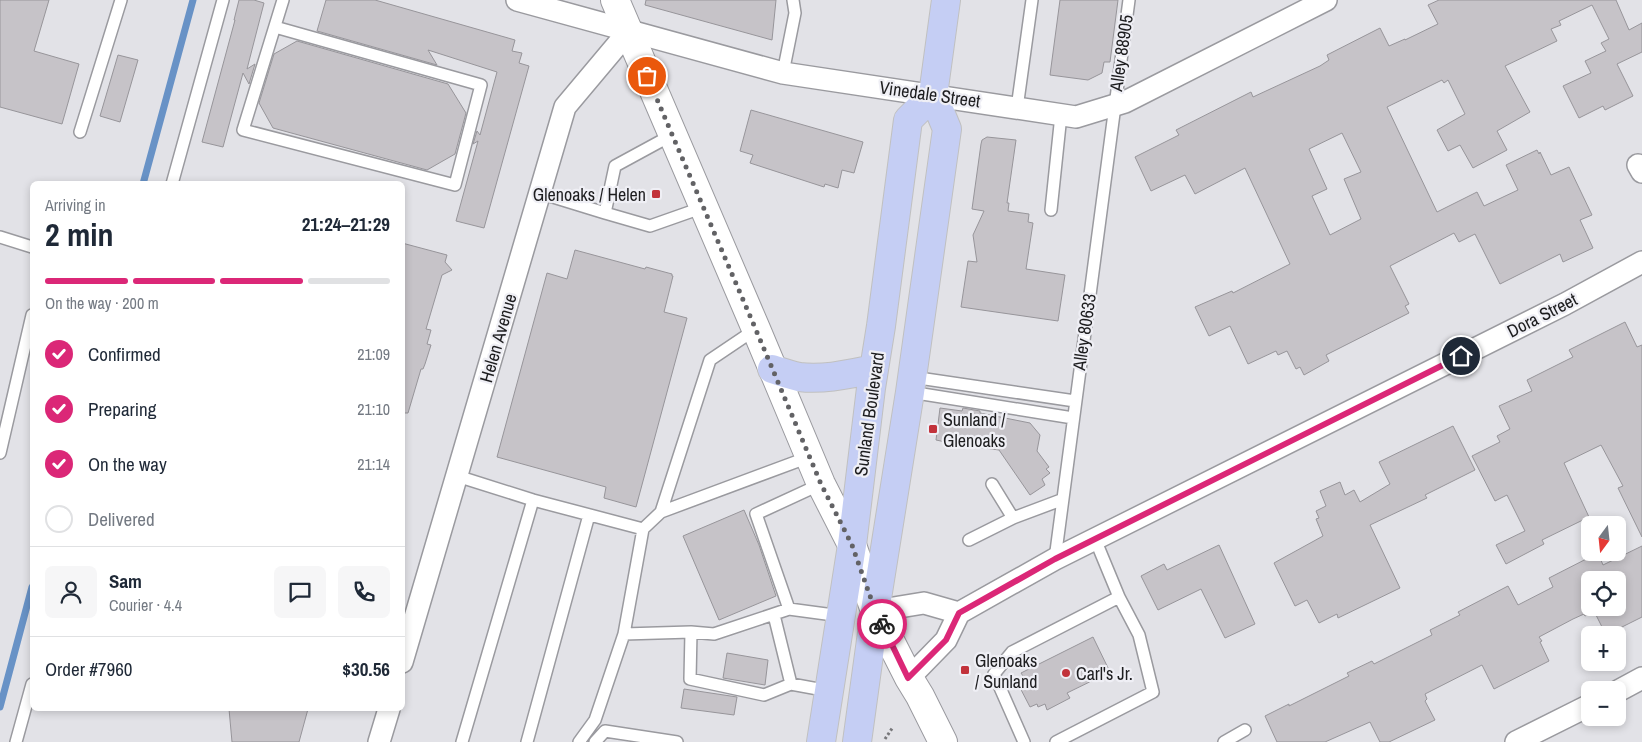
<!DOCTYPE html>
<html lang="en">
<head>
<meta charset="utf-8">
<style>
	body { margin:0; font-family:"Archivo Narrow",sans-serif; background:#f6f6f7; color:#1f2937; height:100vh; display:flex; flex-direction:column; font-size:19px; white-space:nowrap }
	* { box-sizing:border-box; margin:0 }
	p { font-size:16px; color:#747a83 }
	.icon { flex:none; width:28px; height:28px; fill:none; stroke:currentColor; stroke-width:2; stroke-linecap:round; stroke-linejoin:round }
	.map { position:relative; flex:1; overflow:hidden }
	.details { position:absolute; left:30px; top:181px; width:375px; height:530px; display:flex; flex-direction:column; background:#fff; border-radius:8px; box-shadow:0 2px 8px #0003 }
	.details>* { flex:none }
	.needle { width:32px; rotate:195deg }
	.tools { position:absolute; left:1581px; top:516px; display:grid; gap:10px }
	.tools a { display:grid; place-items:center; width:45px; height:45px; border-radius:8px; background:#fff; box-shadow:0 2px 8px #0003; font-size:25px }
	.pin { position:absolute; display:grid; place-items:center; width:42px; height:42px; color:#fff; margin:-21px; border:2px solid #fff; border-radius:50%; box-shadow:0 1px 5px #0007 }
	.courier { position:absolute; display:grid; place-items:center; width:50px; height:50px; margin:-25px; border:4px solid #db2777; border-radius:50%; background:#fff; color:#222; box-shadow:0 1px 6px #0007 }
	.head em { font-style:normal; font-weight:700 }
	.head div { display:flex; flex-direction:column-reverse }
	.head { display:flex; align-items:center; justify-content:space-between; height:85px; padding:0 15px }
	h1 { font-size:32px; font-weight:700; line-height:38px }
	.bar { display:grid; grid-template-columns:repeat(4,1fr); gap:8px 5px; align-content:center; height:60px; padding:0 15px }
	.bar i { height:6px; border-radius:4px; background:#e0e1e3 }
	.bar .selected { background:#db2777 }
	.bar p { grid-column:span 4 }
	.line { display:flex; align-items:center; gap:12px; padding:0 15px; border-top:1px solid #e0e1e3 }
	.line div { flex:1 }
	.round { display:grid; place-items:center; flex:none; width:52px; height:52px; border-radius:8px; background:#f6f6f7 }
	ol { padding:0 15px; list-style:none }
	li { display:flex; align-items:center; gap:15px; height:55px }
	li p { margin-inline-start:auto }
	li .icon { padding:5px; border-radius:50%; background:#db2777; color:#fff; stroke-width:4 }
	li:last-child { color:#747a83 }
	li i { width:28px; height:28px; border:2px solid #e0e1e3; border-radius:50% }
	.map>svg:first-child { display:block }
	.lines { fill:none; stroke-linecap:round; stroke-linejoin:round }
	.stream { stroke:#6892c6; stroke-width:7 }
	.building { fill:#c6c3c8; stroke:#97959a; fill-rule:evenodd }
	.lane-casing { stroke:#9a9a9f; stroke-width:14 }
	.street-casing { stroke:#9a9a9f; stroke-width:24 }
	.secondary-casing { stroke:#9a9a9f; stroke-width:30 }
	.primary-casing { stroke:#c0c0c0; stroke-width:30 }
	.path { stroke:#77777a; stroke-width:3; stroke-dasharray:2.5 2.5; stroke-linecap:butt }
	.lane { stroke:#fff; stroke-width:11 }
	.street { stroke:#fff; stroke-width:21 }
	.secondary { stroke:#fff; stroke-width:28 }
	.primary { stroke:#c5cef4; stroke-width:28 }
	.done { stroke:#626265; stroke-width:5; stroke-dasharray:0 9 }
	.route { stroke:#db2777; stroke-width:6 }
	.poi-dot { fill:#c2323b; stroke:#efeff5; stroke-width:2 }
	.labels { text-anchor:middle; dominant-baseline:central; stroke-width:4.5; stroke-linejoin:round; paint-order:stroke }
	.street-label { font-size:18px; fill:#1d1d1f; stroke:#efeff5 }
	.poi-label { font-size:18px; fill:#1d1d1f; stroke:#efeff5; text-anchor:start }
</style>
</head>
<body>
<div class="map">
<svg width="1642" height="742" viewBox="0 0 1642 742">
	<rect width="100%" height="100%" fill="#e2e2e7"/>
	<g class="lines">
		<path class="stream" d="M143,184L193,0
			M0,707L32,587"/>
	</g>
	<path class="building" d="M0,0H49L34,51L79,64L62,124L0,107Z
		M239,0H254L264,3L247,69L255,64L249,84L243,73L223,147L202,142L235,20H234Z
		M326,0H375L515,40L512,51L522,53L519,63L529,66L484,228L456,221L478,141L473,144L477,131L480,135L497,72L428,50L437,65L317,31Z
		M646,0H776L772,40L645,5Z
		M1060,0H1118L1110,62H1104L1102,73L1088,80L1050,75Z
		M1439,0H1616L1629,30L1642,23V52L1617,64L1633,96L1605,110L1603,106L1579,118L1563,86L1591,73L1585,61L1606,51L1601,43L1609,39L1592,5L1559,21L1561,25L1551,29L1557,41L1505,66L1530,112L1497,131L1507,150L1473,168L1460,145L1448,151L1437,130L1465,114L1448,80L1444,83L1442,80L1387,107L1437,212L1477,192L1484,206L1518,190L1506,165L1537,150L1539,154L1540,152L1551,175L1569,167L1592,215L1580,220L1593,248L1563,262L1560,254L1500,284L1475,234L1459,242L1454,233L1390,266L1409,304L1405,306L1409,313L1326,355L1329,361L1304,375L1300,367L1296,369L1287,351L1278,355L1276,351L1248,364L1230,326L1209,336L1195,307L1232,291L1233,293L1290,264L1245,168L1195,194L1185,175L1151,191L1135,157L1179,135L1176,130L1251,92L1253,97L1320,66L1329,60L1327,55L1380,28L1389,46L1405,39V40L1438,24L1428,5ZM1342,133L1361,172L1344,179L1361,219L1330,235L1312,196L1327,189L1309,149Z
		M297,41L448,84L466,113L455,154L427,170L273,128L259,103L274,54Z
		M118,55L138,60L120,122L100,116Z
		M751,110L863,142L854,173L842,170L838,188L825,184L824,187L750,163L753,155L740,151Z
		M987,137L1016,140L1007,203H1009L1008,211L1029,214L1028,222L1033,223L1026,269L1065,275L1058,321L961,307L968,261L977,262L973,235L984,211L972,209L981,144L982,140Z
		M402,243L447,255L445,262L452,270L442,275L426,329L431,330L427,344L431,345L425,364L423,369H421L408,413H402Z
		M575,250L645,269L646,267L672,274V276H673L664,312L687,318L636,507L604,498L606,487L497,457L547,273L567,279Z
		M1625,322L1637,347L1642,345V537L1618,488L1623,486L1601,445L1564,463L1589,517L1542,540L1544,544L1506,564L1496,545L1525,531L1507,495L1495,501L1472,456L1500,442L1497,436L1510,429L1499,406L1532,391L1527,380L1573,357L1569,350Z
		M940,408L962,411L963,408L980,411V413L1030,423L1040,435L1037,451L1049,467L1046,469L1050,473L1042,479L1045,485L1030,495L999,450L955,444L936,440Z
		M1453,426L1475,470L1425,495L1427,498L1370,525L1400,588L1338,618L1337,614L1319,623L1307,600L1295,606L1274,563L1323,536L1316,519L1319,518L1316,511L1326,506L1320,491L1340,482L1345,495L1354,490L1360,502L1390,484L1379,462Z
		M744,510L759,545L776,596L719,620L683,536Z
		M1219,545L1255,624L1225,638L1201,589L1158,610L1141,576L1164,564L1167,570Z
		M1642,546V617L1606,635L1594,611L1585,616L1584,614L1573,619L1539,637L1542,641L1540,642L1549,661L1494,689L1482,665L1425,694L1427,699L1425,701L1435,720L1389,742H1380L1370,722L1325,742H1277L1265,716L1289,704V706L1349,676L1347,673L1372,661L1374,664L1432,635L1430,630L1460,615L1458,612L1508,586L1518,605L1553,587L1549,578L1598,553L1603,565ZM1590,580H1618V608H1590Z
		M1093,637L1110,672L1067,693L1070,698L1047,710L1045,704L1038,707L1037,704L1030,707L1016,680L1023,676L1021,673Z
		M727,653L768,660L765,685L723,678Z
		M684,689L737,697L734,715L681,708Z
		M229,709H308L299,742H232Z"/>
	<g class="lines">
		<defs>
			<path id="lane" d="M275,27L481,85L455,185L243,130L283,0
				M783,73L795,13L793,0
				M1017,108L1032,0
				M80,132L121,0
				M672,135L615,166L605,213L650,226L704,207
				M172,184L223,0
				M540,193L605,213
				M1051,210L1061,115
				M0,237L32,247
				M912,377L1075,401
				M910,392L1073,418
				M0,453L32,315
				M457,476L533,500L643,529
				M992,484L1013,518L1061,500
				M661,512L710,360L756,329
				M1095,539L1119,597
				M969,540L1013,518
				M1055,559L1129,0
				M789,609L756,514L821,484
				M774,615L791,684
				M691,632L690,679L764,695L791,684L829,691
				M624,634L691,632L714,634L789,609L841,616
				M16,742L32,684
				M462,742L533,500
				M527,742L589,515
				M579,742L595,720L624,634L643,529L661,512L809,457
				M595,742L605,731L677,742
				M1024,742L994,674L1012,652L1119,597L1139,635L1153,692L1056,742
				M1224,742L1245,730"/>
			<path id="street" d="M517,0L783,73L1076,117L1125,102L1326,0
				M1638,165L1642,172
				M875,611L924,603L959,613
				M402,662L565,107L628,32
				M909,678L946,640L959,613L1055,559L1565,304L1642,262
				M1618,691L1642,678
				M379,742L389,709
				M1516,742L1590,705"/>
			<path id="secondary" d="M615,0L756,329L821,484L852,545L875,611L909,678L920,696L943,742"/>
			<path id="primary" d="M772,369C781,372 790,375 799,377C825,380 849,374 874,369
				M821,742L852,545L871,388L881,326L908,120L933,95
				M857,742L875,611L910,392L947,129L933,95L946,0"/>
		</defs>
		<use href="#lane" class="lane-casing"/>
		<use href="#street" class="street-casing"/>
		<use href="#secondary" class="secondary-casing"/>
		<use href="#primary" class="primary-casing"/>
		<path class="path" d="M885,739L893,727"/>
		<use href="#lane" class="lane"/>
		<use href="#street" class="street"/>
		<use href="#secondary" class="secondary"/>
		<use href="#primary" class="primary"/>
	</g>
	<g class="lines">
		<path class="done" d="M647,76L756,330L821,484L852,545L875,610L882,624"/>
		<path class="route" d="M882,624L908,678L946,640L959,613L1055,559L1461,356"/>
	</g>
	<g class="poi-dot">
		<rect x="651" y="189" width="10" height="10" rx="2.5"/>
		<rect x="928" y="424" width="10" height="10" rx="2.5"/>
		<rect x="960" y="665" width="10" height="10" rx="2.5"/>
		<circle cx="1066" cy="673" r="5"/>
	</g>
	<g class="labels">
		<g class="street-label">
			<text transform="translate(1121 53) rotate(-82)">Alley 88905</text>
			<text transform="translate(930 94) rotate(8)">Vinedale Street</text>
			<text transform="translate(1542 315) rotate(-27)">Dora Street</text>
			<text transform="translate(1084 332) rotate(-82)">Alley 80633</text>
			<text transform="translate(498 338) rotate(-74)">Helen Avenue</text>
			<text transform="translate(869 414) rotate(-82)">Sunland Boulevard</text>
		</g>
		<g class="poi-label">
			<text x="646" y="194" text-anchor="end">Glenoaks / Helen</text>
			<text x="943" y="419">Sunland /<tspan x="943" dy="21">Glenoaks</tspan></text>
			<text x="975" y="660">Glenoaks<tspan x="975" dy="21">/ Sunland</tspan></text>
			<text x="1076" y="673">Carl's Jr.</text>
		</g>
	</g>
</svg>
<div class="tools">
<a><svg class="needle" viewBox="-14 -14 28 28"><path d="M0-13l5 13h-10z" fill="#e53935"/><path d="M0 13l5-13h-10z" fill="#747a83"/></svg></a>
<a><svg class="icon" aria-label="locate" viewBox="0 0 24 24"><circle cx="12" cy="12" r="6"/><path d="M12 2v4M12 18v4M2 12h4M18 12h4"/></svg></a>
<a>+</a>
<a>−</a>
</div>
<div class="pin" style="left:647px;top:76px;background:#ea580c"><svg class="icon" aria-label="bag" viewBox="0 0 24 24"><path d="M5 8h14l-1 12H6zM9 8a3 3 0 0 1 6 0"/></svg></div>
<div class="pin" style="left:1461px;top:356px;background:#1f2937"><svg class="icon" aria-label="home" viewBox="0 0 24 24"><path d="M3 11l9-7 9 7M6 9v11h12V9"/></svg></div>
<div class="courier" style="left:882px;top:624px"><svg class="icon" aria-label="bike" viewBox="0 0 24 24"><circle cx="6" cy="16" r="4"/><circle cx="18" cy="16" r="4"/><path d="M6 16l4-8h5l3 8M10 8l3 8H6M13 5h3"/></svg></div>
<section class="details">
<div class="head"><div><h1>2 min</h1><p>Arriving in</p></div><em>21:24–21:29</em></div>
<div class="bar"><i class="selected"></i><i class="selected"></i><i class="selected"></i><i></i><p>On the way · 200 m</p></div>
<ol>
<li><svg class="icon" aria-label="check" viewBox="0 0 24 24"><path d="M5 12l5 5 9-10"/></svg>Confirmed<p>21:09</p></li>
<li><svg class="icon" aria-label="check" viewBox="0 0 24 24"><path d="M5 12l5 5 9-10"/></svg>Preparing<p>21:10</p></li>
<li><svg class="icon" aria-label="check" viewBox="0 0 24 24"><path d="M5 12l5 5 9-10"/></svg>On the way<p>21:14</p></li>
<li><i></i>Delivered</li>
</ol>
<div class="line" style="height:90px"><a class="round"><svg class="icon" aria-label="person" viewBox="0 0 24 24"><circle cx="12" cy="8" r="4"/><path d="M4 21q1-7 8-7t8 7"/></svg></a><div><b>Sam</b><p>Courier · 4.4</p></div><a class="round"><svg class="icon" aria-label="chat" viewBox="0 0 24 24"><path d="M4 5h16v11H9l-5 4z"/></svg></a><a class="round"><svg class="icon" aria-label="phone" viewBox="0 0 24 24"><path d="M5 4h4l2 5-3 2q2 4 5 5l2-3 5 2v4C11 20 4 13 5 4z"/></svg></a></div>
<div class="line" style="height:65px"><div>Order #7960</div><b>$30.56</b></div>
</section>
</div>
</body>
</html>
